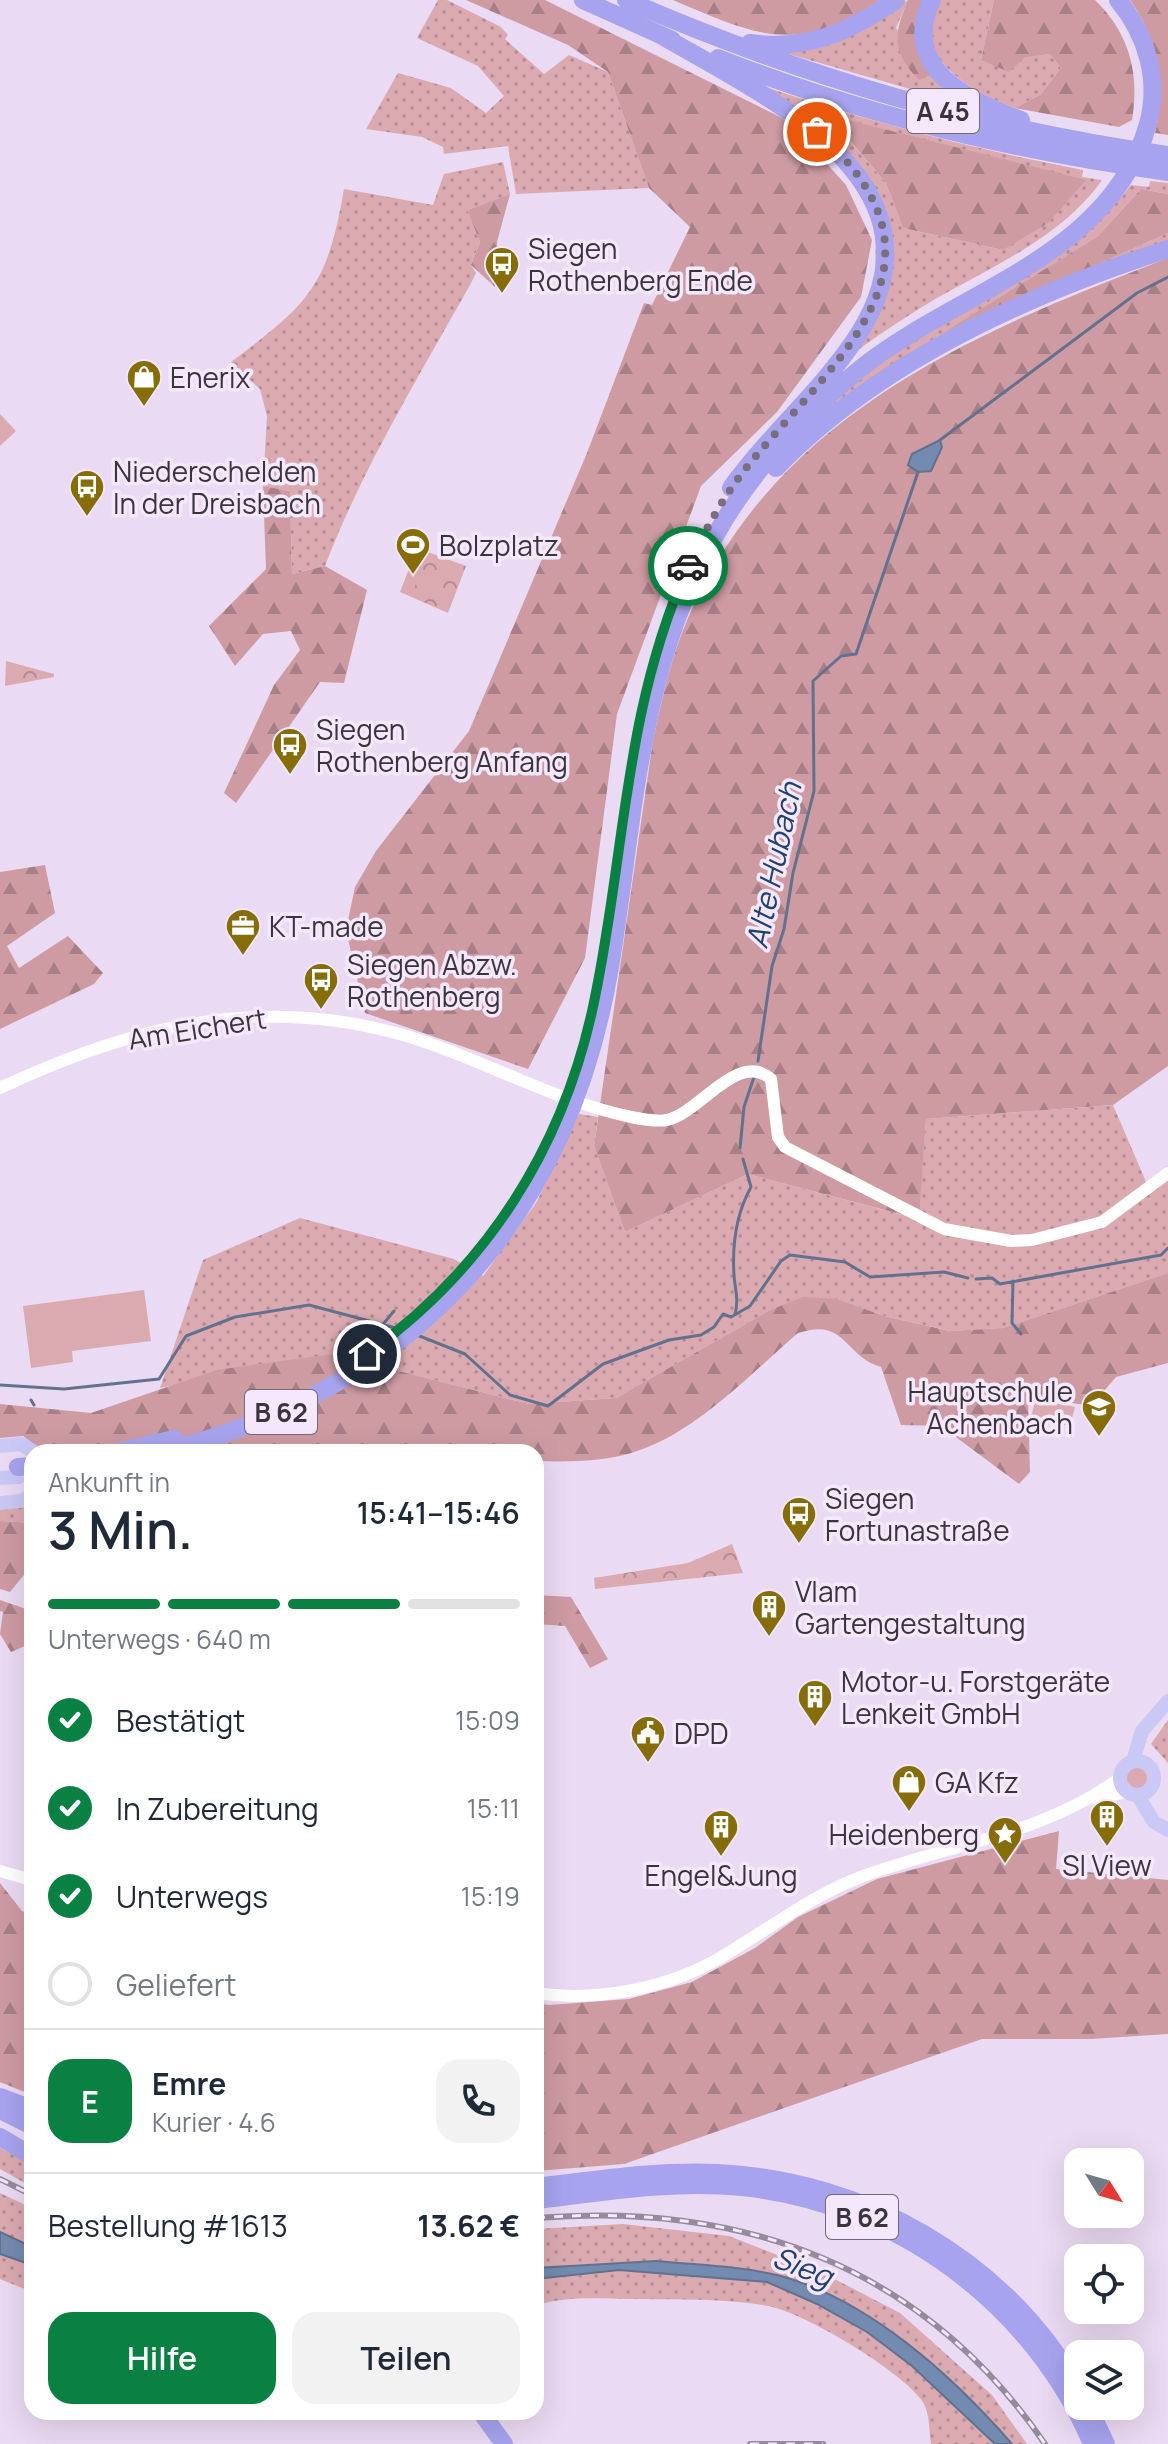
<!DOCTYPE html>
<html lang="de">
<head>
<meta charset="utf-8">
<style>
	body { margin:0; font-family:Manrope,sans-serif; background:#f2f2f3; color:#1f2937; height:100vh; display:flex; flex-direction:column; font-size:30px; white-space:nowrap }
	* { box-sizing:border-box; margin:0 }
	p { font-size:26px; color:#747a83 }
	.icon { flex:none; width:44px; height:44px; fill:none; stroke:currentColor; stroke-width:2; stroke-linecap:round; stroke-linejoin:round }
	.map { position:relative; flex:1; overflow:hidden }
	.sheet { position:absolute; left:24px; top:1444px; width:520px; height:976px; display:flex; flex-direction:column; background:#fff; border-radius:24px; box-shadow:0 8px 32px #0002 }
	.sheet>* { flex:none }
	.needle { width:52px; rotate:127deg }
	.controls { position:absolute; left:1064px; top:2148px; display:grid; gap:16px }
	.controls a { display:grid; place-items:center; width:80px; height:80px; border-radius:16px; background:#fff; box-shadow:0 8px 32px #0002; font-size:40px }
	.pin { position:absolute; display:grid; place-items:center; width:68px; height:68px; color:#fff; margin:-34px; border:4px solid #fff; border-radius:50%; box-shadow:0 2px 8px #0007 }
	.courier { position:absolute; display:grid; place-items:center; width:80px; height:80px; margin:-40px; border:6px solid #0b8043; border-radius:50%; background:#fff; color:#222; box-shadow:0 2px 10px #0007 }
	.overview em { font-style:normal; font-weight:600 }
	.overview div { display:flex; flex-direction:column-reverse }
	.overview { display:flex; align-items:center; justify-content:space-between; height:136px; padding:0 24px }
	h1 { font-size:52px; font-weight:600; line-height:60px }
	.bar { display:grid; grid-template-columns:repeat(4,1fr); gap:12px 8px; align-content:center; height:96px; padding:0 24px }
	.bar i { height:10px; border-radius:6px; background:#e0e1e3 }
	.bar .on { background:#0b8043 }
	.bar p { grid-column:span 4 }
	.line { display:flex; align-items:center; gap:20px; padding:0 24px; border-top:2px solid #e0e1e3 }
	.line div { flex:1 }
	.round { display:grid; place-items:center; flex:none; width:84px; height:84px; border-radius:24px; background:#f2f2f3 }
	ol { padding:0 24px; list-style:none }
	li { display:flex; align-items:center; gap:24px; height:88px }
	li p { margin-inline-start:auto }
	li .icon { padding:8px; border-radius:50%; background:#0b8043; color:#fff; stroke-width:4 }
	li:last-child { color:#747a83 }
	li i { width:44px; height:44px; border:4px solid #e0e1e3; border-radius:50% }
	.cta { display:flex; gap:16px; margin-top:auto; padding:16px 24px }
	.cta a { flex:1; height:92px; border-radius:24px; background:#0b8043; color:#fff; font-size:32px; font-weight:600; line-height:92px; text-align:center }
	.cta a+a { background:#f2f2f3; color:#1f2937 }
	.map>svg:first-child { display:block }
	.grass { fill:url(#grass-dots); fill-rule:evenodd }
	.forest { fill:url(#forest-firs) }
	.park { fill:url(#park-crowns) }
	.garden { fill:#dbaab1 }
	.water { fill:#738bb0; stroke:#62718e; stroke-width:2 }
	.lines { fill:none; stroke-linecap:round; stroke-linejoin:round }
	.stream { stroke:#62718e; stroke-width:3 }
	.minor { stroke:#fff; stroke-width:12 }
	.major { stroke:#cac8f5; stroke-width:14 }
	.highway { stroke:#a7a3ee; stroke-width:18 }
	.rail-casing { stroke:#968b9c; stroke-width:6 }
	.rail { stroke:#f5e8fc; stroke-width:3; stroke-dasharray:9; stroke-linecap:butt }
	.done { stroke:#786e7d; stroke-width:8; stroke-dasharray:0 14.4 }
	.route { stroke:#0b8043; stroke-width:10 }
	.labels { text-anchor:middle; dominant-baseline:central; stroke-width:7; stroke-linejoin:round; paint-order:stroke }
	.shield { fill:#f5e8fc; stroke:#726a76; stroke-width:2 }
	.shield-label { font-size:26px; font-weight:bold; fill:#3a343d }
	.poi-label { font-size:28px; fill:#3a343d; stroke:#f5e8fc; text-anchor:start }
	.street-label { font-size:28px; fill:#3a343d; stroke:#f5e8fc }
	.water-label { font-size:30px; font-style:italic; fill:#1f4070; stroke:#f5e8fc }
</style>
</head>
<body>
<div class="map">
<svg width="1168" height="2444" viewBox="0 0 1168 2444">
	<defs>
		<pattern id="grass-dots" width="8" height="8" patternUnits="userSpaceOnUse" patternTransform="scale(2)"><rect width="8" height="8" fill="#dbaab1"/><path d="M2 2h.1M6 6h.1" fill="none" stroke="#b38b91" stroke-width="1.8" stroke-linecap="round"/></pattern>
		<pattern id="forest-firs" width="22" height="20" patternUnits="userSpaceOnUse" patternTransform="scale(2)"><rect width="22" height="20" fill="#ce9ba3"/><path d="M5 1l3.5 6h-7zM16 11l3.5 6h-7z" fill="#a87f86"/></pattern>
		<pattern id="park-crowns" width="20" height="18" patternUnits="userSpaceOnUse" patternTransform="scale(2)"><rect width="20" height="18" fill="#dbaab1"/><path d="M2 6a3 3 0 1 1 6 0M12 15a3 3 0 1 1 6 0" fill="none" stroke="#b38b91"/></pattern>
	</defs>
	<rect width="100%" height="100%" fill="#eadaf3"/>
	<path class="grass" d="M438,0H447L501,27L508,35L505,39L544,74L569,55L608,72L649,188L516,194L508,146L444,154L443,147L422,137L366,129L398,73L451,88L486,113L504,96L478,66L417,38Z
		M908,0L896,28L930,75L959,103L785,53C838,49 865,29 908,0Z
		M941,0H994L981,60L1050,54L1061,68L1041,94L1015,108C973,93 904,55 941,0Z
		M742,79C854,118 967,148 1083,170L1082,177L1102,180C1063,236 995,265 937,298C908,315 881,333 854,353L875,311L876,199ZM829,117L1003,250L903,228L886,183Z
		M503,162L510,194L467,210L480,242L471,265L476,273L470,285C418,378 363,467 325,566L292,574L290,491L263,486L267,416L260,389L231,362C309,303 327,288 344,189L433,205L444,174Z
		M1150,181L1168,183V194L1141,189L1098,236L951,328L1168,233V244L1074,278L805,430C830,404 857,378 887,357C968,301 1071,266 1131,185L1149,187Z
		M1113,1105L1147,1184L1168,1180V1273L1003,1328L951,1331L884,1316L838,1299L770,1310L616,1398L529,1404L332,1354L160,1388L203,1260L300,1218L454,1259L483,1276L536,1203L579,1114L598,1117L594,1146L625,1232L748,1174L918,1219L926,1119Z
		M32,1502V1523L0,1521V1508Z
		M1168,1720V1763L1151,1744Z
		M0,2148L32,2165V2187L0,2169Z
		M0,2193L32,2208V2247L0,2232Z
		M623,2224L729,2236L821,2272L900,2313L992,2395L1027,2444H1012C974,2405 936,2365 892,2332C790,2255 658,2257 536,2268V2229Z
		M0,2254L32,2265V2292L0,2279Z
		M619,2270L767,2282L817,2304L867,2332L912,2366L995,2444H931C929,2431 930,2414 923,2402C902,2371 805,2313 768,2306C726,2298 682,2300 640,2299C605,2299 570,2295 536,2305V2279Z"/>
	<path class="forest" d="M466,0H545L788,121L846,185L872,240L861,297L777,412L701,486L617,714L585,958L528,1069L365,1013L346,930L355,887L376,851L469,731L587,453L644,303L652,305L690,227L649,188L608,72L568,45Z
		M673,0H880C796,56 758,36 673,0Z
		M908,0H925L930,75L919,80C892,52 893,35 908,0Z
		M994,0H1095C1129,33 1140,73 1132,120L1119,127L1015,108L1041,94L1061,68L1050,54L1025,57L1009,72L981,60Z
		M1130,0H1168V135L1155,133C1167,85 1159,41 1130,0Z
		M828,115L1086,180L1048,223L1003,250L903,228L886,183Z
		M1141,189L1168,194V233L944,332L1098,236Z
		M510,194L497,242L495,287L471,265L480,242L467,210Z
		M1168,258V1066L1113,1105L926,1119L919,1219L748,1174L625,1232L594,1146L653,740C662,699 671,657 688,618C777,413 973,333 1168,258Z
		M263,486L290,491L292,574L325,566L367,590L344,683L320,682L236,803L224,793L274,685L300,650L291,631L263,634L235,666L209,626L266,569Z
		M45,865L55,913L7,946L19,968L68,936L103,973L94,984L0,1029V872Z
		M1168,1273V1363L1116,1377L1091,1406L1028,1396L1030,1472L1019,1484L941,1426L901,1425L881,1367C843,1355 846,1317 798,1333C750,1374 700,1429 640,1450C608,1462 569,1462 536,1461V1452H44L23,1436L0,1438V1404L91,1413L217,1370L332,1354L529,1404L616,1398L770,1310L803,1297L838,1299L884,1316L950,1331L1003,1328Z
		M0,1521L32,1523V1565L10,1592L0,1589Z
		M536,1595L571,1597L608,1659L590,1668L565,1626L536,1624Z
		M0,1600L32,1611V1643L11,1652L0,1634L3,1612L0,1611Z
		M1059,1831L1056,1869L1168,1880V2034L1091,2039H982L624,2164L536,2171V2003L549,2005L629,1999L692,1982L755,1948L798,1917L877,1879Z
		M0,1883L22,1911L32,1914V2095L0,2082Z"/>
	<path class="park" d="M417,548L466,566L448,613L400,592Z
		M6,661L54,674V677L5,686Z
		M732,1544L743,1573L595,1589L594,1578L688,1563Z"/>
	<path class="garden" d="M0,414L16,431L0,446Z
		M415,556L425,560L411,596L401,592Z
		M144,1290L151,1341L72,1351L73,1362L31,1368L23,1306Z
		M1036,1399L1075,1407L1070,1426L1031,1417Z
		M1120 1778a17 17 0 1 1 34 0a17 17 0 1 1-34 0Z"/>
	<path class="water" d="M940,440L942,447L931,471L918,472L908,465L912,454Z
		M0,2232L32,2247V2265L0,2254Z
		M656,2261C696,2265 738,2266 777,2275C867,2298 953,2376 1012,2444H995L912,2366L867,2332L817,2304L767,2282L619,2270L536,2279V2268Z"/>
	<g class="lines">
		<path class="stream" d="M940,440L1137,293L1168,277
			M758,1061L772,966L784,929L793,873L814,791L813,681L841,656L856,654L918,472
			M740,1148L744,1107L754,1077
			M976,1279L992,1278L1000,1284L1161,1255L1168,1248
			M1013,1281L1012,1323L1021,1334
			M735,1314C739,1300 735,1289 734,1275C732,1243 736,1214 751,1187L743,1159
			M384,1323L394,1311
			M417,1335L465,1354L510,1395L548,1406L603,1364L669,1340L701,1335L714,1327L723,1314L731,1317L750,1306L781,1261L790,1255L845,1262L870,1277L944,1272L968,1278
			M0,1385L64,1389L159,1379L186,1336L235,1317L309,1305L403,1330
			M31,1400L34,1405"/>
		<path class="minor" d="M0,1088C134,1025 263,993 410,1037C485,1060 553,1101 631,1117C641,1119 657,1122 667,1120C701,1112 738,1050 771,1079L778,1137L785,1147L944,1229L1011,1241L1032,1240L1102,1222L1168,1173
			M1096,1799L1126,1792
			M0,1871L32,1880
			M536,1993C595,2002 666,1989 718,1959C768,1930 811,1895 866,1875C952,1844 1044,1834 1120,1778"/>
		<path class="major" d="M0,1446L21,1444L34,1452
			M0,1478L19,1477
			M0,1503L21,1501L32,1495
			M1120 1778a17 17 0 1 1 34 0a17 17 0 1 1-34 0Z
			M1133,1761L1142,1731L1168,1701
			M1138,1796L1154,1822L1168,1830"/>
		<path class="highway" d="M583,0L672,40
			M626,0C800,76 980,129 1168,155
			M932,0C899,68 969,101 1021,120
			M662,36C773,100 962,187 852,344C816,396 767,437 731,488
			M750,43C807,51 849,32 896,0
			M718,58C862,115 1015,151 1168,172
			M776,468C879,361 1029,294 1168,249
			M118,1452L174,1439
			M162,1452C413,1389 567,1222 610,967C636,810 638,660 725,519C761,461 811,408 865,365C961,290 1112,255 1148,124C1160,80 1147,35 1118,0
			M18,1467L32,1466
			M0,2097L32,2109
			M0,2110L32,2126
			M0,2137L32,2156
			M536,2187C596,2180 657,2170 718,2173C864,2180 1004,2259 1078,2388
			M536,2200C604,2192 673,2180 742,2187C895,2203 1031,2302 1092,2444
			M1088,2406L1106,2444
			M481,2412L504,2444"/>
		<defs>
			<path id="rail" d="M0,2179L32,2195
				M536,2218C744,2201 924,2267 1045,2444
				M750,2444H823"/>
		</defs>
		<use href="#rail" class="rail-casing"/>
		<use href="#rail" class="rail"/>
	</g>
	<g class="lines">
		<path class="done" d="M688,566C706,529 725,493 751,462C839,355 965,261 817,132"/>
		<path class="route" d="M367,1354C487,1268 564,1147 594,1002C626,850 623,713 688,566"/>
	</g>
	<defs>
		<symbol id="bus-pin" viewBox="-11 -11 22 30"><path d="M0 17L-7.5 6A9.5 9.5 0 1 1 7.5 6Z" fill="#866d0a" stroke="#f5e8fc"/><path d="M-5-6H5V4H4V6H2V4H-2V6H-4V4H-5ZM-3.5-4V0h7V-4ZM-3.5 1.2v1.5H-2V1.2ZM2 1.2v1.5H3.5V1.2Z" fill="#fff"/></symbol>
		<symbol id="shop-pin" viewBox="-11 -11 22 30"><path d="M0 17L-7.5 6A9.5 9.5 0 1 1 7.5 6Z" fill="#866d0a" stroke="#f5e8fc"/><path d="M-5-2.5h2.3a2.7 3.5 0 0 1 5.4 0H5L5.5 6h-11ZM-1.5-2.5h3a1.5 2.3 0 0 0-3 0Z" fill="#fff"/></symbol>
		<symbol id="stadium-pin" viewBox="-11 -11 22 30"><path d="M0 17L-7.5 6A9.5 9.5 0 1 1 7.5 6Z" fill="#866d0a" stroke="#f5e8fc"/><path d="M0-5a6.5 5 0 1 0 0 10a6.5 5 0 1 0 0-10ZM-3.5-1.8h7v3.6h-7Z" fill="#fff"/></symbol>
		<symbol id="office-pin" viewBox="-11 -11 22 30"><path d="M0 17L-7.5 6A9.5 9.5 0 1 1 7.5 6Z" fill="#866d0a" stroke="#f5e8fc"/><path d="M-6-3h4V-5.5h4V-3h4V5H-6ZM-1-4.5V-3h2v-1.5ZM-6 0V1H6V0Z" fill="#fff"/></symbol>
		<symbol id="school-pin" viewBox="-11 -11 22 30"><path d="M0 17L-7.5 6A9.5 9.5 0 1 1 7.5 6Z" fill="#866d0a" stroke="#f5e8fc"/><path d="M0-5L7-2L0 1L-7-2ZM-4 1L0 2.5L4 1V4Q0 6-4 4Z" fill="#fff"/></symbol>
		<symbol id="building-pin" viewBox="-11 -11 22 30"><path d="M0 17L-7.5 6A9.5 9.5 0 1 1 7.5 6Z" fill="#866d0a" stroke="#f5e8fc"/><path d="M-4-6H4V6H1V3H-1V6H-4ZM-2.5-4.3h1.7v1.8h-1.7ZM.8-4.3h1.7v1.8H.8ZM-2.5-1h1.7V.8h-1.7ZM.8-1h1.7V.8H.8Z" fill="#fff"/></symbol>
		<symbol id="civic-pin" viewBox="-11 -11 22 30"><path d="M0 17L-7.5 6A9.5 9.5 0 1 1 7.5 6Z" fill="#866d0a" stroke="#f5e8fc"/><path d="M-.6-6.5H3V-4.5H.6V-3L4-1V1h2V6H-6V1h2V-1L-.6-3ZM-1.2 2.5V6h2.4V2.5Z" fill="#fff"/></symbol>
		<symbol id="sight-pin" viewBox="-11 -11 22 30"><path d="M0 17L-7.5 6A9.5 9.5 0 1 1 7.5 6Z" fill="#866d0a" stroke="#f5e8fc"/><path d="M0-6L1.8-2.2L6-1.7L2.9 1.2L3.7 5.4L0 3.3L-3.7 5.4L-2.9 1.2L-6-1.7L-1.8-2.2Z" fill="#fff"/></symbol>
	</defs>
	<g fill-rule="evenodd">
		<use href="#bus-pin" x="482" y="244" width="40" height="54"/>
		<use href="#shop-pin" x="124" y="357" width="40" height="54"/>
		<use href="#bus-pin" x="67" y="467" width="40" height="54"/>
		<use href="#stadium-pin" x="393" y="525" width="40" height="54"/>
		<use href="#bus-pin" x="270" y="725" width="40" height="54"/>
		<use href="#office-pin" x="223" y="906" width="40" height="54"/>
		<use href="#bus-pin" x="301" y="960" width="40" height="54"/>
		<use href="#school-pin" x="1079" y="1387" width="40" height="54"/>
		<use href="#bus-pin" x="779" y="1494" width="40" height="54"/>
		<use href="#building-pin" x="749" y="1587" width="40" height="54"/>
		<use href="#building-pin" x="795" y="1677" width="40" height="54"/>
		<use href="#civic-pin" x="628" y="1713" width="40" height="54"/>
		<use href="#shop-pin" x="889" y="1762" width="40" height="54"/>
		<use href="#building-pin" x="1087" y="1797" width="40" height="54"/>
		<use href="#building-pin" x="701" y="1807" width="40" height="54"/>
		<use href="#sight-pin" x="985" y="1814" width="40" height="54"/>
	</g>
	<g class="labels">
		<g class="shield">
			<rect x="907" y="89" width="72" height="44" rx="6"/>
			<rect x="245" y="1390" width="72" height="44" rx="6"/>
			<rect x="826" y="2195" width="72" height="44" rx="6"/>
		</g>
		<g class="shield-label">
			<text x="943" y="111">A 45</text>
			<text x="281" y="1412">B 62</text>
			<text x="862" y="2217">B 62</text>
		</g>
		<g class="poi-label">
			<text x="528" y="248">Siegen<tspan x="528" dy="32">Rothenberg Ende</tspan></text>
			<text x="170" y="377">Enerix</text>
			<text x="113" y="471">Niederschelden<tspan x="113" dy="32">In der Dreisbach</tspan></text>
			<text x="439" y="545">Bolzplatz</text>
			<text x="316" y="729">Siegen<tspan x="316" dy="32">Rothenberg Anfang</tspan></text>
			<text x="269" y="926">KT-made</text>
			<text x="347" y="964">Siegen Abzw.<tspan x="347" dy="32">Rothenberg</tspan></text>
			<text x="1073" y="1391" text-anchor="end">Hauptschule<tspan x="1073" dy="32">Achenbach</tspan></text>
			<text x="825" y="1498">Siegen<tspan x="825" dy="32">Fortunastraße</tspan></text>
			<text x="795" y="1591">Vlam<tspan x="795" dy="32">Gartengestaltung</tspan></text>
			<text x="841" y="1681">Motor-u. Forstgeräte<tspan x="841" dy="32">Lenkeit GmbH</tspan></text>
			<text x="674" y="1733">DPD</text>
			<text x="935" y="1782">GA Kfz</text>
			<text x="979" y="1834" text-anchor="end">Heidenberg</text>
			<text x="1107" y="1865" text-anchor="middle">SI View</text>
			<text x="721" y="1875" text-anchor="middle">Engel&amp;Jung</text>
		</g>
		<g class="street-label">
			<text transform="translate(197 1028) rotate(-9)">Am Eichert</text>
		</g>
		<g class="water-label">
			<text transform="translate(773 865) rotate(-78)">Alte Hubach</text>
			<text transform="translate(803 2266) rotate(21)">Sieg</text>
		</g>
	</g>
</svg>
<div class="controls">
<a><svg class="needle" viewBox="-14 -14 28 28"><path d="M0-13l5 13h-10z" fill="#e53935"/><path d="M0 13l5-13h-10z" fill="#747a83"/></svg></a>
<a><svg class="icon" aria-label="locate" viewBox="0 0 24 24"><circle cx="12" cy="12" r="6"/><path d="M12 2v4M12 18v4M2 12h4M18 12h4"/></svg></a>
<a><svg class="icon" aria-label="layers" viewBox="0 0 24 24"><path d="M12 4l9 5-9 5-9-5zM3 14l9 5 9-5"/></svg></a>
</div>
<div class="pin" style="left:817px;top:132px;background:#ea580c"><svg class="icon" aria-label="bag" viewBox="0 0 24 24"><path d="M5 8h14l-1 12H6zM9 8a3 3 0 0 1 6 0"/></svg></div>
<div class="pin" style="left:367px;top:1354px;background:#1f2937"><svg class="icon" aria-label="home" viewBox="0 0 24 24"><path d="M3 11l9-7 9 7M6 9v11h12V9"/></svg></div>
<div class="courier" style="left:688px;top:566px"><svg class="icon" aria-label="car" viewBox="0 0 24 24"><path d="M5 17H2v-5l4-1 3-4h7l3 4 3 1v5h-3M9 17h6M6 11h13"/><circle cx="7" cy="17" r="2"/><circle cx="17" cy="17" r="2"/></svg></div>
<section class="sheet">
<div class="overview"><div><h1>3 Min.</h1><p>Ankunft in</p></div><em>15:41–15:46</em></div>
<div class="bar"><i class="on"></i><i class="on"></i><i class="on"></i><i></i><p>Unterwegs · 640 m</p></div>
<ol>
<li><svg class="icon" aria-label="check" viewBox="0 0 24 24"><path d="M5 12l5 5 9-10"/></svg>Bestätigt<p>15:09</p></li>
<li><svg class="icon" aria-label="check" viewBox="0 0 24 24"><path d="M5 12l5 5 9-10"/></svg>In Zubereitung<p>15:11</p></li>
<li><svg class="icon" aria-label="check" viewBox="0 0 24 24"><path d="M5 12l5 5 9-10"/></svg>Unterwegs<p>15:19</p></li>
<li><i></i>Geliefert</li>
</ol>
<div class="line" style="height:144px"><b class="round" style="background:#0b8043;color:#fff">E</b><div><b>Emre</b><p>Kurier · 4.6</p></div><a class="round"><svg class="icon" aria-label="phone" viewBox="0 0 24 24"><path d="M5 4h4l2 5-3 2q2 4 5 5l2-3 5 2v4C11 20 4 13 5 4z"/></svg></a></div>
<div class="line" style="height:104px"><div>Bestellung #1613</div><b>13.62 €</b></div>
<div class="cta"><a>Hilfe</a><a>Teilen</a></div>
</section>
</div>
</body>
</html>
